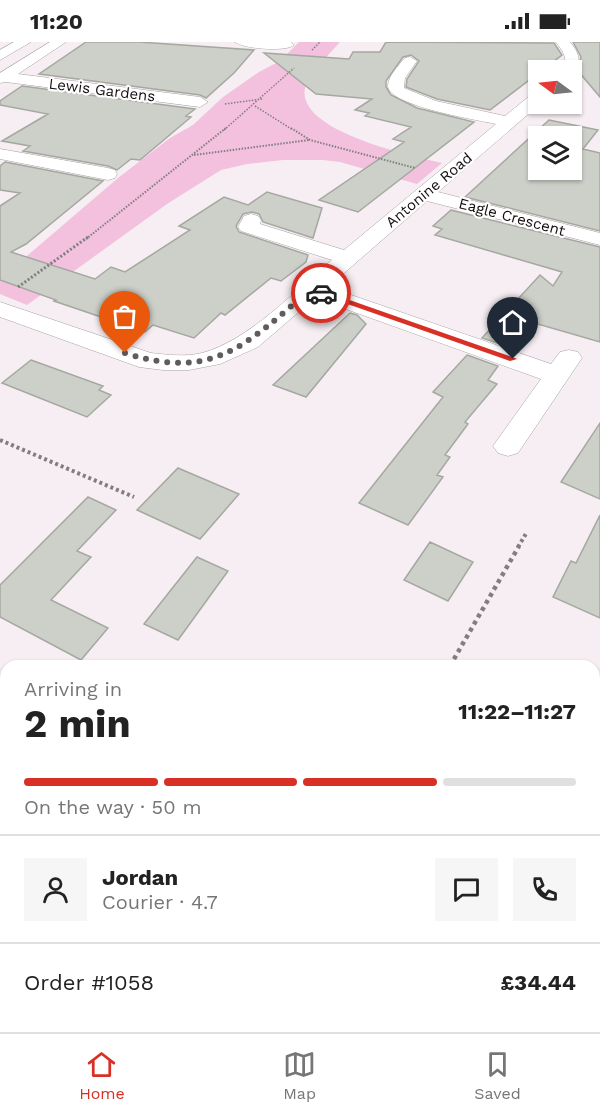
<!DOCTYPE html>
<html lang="en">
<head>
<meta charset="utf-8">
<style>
	body { margin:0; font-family:"Work Sans",sans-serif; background:#f6f6f6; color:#222; height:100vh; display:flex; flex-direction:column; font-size:22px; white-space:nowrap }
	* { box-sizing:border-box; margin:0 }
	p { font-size:20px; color:#767676 }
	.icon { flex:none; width:33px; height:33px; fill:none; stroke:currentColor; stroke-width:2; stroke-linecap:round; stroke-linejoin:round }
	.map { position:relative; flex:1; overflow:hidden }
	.drawer { position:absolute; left:0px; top:618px; width:600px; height:372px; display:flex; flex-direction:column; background:#fff; border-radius:18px 18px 0 0; box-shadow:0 2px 4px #0004 }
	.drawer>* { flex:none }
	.needle { width:39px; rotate:285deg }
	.fabs { position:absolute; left:528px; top:18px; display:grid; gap:12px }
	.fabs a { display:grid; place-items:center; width:54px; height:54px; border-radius:0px; background:#fff; box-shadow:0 2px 4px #0004; font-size:30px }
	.pin { position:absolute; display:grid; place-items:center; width:51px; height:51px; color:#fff; margin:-62px -26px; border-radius:50% 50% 50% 0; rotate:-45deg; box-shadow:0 0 6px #0007 }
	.pin .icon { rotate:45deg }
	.courier { position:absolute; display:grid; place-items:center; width:60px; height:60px; margin:-30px; border:4px solid #d93025; border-radius:50%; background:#fff; color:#222; box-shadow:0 2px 8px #0007 }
	.headline em { font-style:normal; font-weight:700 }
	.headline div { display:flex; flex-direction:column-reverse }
	.headline { display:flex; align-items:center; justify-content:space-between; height:102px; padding:0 24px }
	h1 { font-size:39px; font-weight:700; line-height:45px }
	.bar { display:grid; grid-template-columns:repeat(4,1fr); gap:9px 6px; align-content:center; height:72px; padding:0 24px }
	.bar i { height:8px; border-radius:4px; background:#e0e0e0 }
	.bar .active { background:#d93025 }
	.bar p { grid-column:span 4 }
	.line { display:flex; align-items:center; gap:15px; padding:0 24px; border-top:2px solid #e0e0e0 }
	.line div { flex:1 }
	.round { display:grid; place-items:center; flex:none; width:63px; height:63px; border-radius:0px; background:#f6f6f6 }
	.status { display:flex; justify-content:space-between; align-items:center; height:42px; padding:0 30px; background:#fff; direction:ltr }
	.status svg { height:16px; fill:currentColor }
	.tab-bar { display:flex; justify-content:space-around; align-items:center; height:84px; border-top:2px solid #e0e0e0; background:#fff; font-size:16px; color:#767676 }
	.tab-bar a { display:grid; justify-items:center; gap:3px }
	.tab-bar .active { color:#d93025 }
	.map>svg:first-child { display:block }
	.green { fill:#f3c1de }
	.building { fill:#ccd0c9; stroke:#a5a8a1; stroke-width:1.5; fill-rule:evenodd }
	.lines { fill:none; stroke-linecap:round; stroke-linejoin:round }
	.street-casing { stroke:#a7a0a4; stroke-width:1 }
	.primary-casing { stroke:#a7a0a4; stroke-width:1 }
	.path-far5 { stroke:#827d80; stroke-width:1.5; stroke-dasharray:1.5 1.5; stroke-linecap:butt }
	.path-far4 { stroke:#827d80; stroke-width:2; stroke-dasharray:1.5 1.5; stroke-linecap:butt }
	.path-far3 { stroke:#827d80; stroke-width:3; stroke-dasharray:2 2; stroke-linecap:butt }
	.path-far2 { stroke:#827d80; stroke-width:4; stroke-dasharray:3 3; stroke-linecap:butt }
	.path-far1 { stroke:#827d80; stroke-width:4.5; stroke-dasharray:4 4; stroke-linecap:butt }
	.path { stroke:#827d80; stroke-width:5; stroke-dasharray:4.5 4.5; stroke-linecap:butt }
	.street { fill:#fff; fill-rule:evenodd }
	.primary { fill:#fff; fill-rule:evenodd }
	.route { fill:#d93025 }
	.done { stroke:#605c5e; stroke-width:6; stroke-dasharray:0 10.8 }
	.labels { text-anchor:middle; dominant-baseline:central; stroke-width:4.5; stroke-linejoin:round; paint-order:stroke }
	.far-street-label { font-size:15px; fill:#100e0f; stroke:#fffdfe }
</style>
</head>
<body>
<div class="status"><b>11:20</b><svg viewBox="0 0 49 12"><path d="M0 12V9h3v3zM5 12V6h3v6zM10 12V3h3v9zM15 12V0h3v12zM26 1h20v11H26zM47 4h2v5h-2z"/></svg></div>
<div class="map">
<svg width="600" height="990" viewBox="0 0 600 990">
	<rect width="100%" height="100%" fill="#f6eef2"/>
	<path class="green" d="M299,0H340C330,12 314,26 307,40C285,87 412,114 442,121L417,142L340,120L323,118H283L247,122L221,128L167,162L27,263L0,252V237L118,136L170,96L193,83L223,55L259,30L280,19Z"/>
	<path class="building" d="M86,0H139L254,8L234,31L206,56L200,53L39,32Z
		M386,0L554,1L562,13L490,68L437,57L406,45L407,37L419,19L411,13L403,15L386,39V45L391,53L417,66L474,80L358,170L319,158L404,100L393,97L411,85L365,74L369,71L355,68L372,57L316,52L264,11L349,17L353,10H380Z
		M573,0H600V55L578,29L581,15Z
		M22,44L195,67L186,74L191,75L140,118L131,117L117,128L108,124L23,109L30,104L2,99L48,72L0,63V59Z
		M549,78L598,88L583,107L600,111V189L465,155ZM538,94H572V128H538Z
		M5,120L103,139L26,202L11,210L95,237L111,225L125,230L190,188L179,184L224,155L248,163L267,150L322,166L313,196L263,180L259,172L252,170L243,172L236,184L239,190L308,213L306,220L281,239L271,236L225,273L221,271L194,296L153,283L145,290L54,259L56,258L0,238V164L20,151L0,148V124Z
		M451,168L600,205V300L531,280L512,306L482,296L540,233L553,244L562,230L435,193L442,187L433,184Z
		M350,271L357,273L366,282L306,355L273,343Z
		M467,313L498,324L488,338L497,342L465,380L468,382L445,413L450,415L437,433L443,435L408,483L359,461L443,355L433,350Z
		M31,318L103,344L99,348L111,353L87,375L2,341Z
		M600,381V457L561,440Z
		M178,426L239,452L200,497L137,468Z
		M88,455L116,468L77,509L91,515L51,558L108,586L81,618L0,575V543Z
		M600,473V576L553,555L571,519L576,521Z
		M430,500L473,520L448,559L404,538Z
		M197,515L228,529L178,598L144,582Z"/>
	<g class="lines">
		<defs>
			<path id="street" d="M50,0H66L18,32L200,55L208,60L200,65L6,40L0,41V31Z
				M235,0H291L294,3C287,10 243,7 235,0Z
				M556,0H570C579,11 582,19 574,31L572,32V28H562C569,16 563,10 556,0Z
				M410,15L417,19L405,36L404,46L436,59L505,74L532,52L538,50L540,62L438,150L600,191V203L427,159L328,245L551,322L560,310L569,308L578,310L582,316L518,411L508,414L498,411L493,404L541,337L315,256L258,305L220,322L189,328H163L139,325L0,275V260L151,311C168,313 186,315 202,311C248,299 296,248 332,218L241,189L238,185L244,174L251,172L258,174L261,178L260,182L344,208L496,82C478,78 389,64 388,44C388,34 399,23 405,16Z
				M0,107L108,126L115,128L117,132L115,136L108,138L0,117Z"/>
			<path id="primary" d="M14,0H31L0,18V8Z"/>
		</defs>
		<use href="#street" class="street-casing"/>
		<use href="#primary" class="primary-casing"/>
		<path class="path-far5" d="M312,8L320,0
			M225,62L262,57
			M255,64L293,88
			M224,88L294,26"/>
		<path class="path-far4" d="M291,86L310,98L415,126
			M194,113L309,98
			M86,197L226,86"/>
		<path class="path-far3" d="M18,245L88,195"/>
		<path class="path-far2" d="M0,398L134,455
			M518,505L527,490"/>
		<path class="path-far1" d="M450,624L519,504"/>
		<path class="path" d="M594,770L600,773
			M216,990L220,984"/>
		<use href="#street" class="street"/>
		<use href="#primary" class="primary"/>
	</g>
	<path class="route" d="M321,248L515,316L517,317L510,319L319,252Z"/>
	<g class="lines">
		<path class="done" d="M125,311C214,340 248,301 311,247L321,251"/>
	</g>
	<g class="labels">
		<g class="far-street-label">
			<text transform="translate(102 48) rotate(7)">Lewis Gardens</text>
			<text transform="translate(429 148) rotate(-40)">Antonine Road</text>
			<text transform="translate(512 175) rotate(15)">Eagle Crescent</text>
		</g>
	</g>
</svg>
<div class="fabs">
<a><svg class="needle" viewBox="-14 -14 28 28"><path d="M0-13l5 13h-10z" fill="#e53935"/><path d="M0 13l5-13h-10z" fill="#767676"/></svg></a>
<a><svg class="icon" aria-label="layers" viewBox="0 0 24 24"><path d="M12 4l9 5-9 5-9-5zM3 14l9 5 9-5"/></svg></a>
</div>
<div class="pin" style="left:125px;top:311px;background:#ea580c"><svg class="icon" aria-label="bag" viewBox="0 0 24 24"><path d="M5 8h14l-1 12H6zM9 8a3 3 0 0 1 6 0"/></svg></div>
<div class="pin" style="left:513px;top:317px;background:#1f2937"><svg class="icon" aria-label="home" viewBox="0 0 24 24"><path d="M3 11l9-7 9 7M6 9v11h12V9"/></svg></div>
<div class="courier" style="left:321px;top:251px"><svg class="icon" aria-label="car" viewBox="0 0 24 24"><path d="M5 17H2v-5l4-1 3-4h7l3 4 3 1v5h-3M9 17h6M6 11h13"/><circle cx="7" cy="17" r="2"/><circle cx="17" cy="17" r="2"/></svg></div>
<section class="drawer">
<div class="headline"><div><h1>2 min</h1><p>Arriving in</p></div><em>11:22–11:27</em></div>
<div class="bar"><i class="active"></i><i class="active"></i><i class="active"></i><i></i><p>On the way · 50 m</p></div>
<div class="line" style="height:108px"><a class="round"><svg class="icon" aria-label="person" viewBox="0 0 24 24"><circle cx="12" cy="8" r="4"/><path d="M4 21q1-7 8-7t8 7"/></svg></a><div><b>Jordan</b><p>Courier · 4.7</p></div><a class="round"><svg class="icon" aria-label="chat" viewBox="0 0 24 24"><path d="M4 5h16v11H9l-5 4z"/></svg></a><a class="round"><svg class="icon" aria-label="phone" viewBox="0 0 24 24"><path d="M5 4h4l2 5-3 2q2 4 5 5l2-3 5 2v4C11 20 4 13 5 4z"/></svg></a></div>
<div class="line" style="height:78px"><div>Order #1058</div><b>£34.44</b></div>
</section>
</div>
<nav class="tab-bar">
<a class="active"><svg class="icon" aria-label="home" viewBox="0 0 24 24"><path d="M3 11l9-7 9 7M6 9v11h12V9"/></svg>Home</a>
<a><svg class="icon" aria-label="map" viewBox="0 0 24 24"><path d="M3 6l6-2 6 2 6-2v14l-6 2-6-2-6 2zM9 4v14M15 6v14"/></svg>Map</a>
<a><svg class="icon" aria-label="saved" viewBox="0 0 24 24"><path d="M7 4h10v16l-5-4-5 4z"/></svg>Saved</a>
</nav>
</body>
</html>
